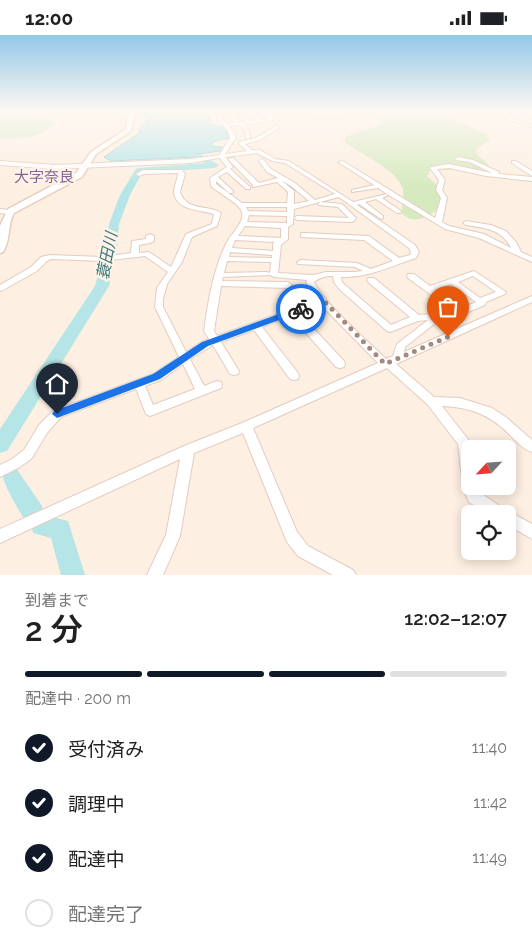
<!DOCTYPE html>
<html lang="ja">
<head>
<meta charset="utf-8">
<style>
	body { margin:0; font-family:Raleway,"Noto Sans JP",sans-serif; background:#f6f6f6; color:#202124; height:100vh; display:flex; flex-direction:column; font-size:19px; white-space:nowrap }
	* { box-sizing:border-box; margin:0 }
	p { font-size:16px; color:#757577 }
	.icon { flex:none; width:28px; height:28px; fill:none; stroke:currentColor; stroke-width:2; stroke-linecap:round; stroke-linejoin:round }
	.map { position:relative; height:540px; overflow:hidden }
	.drawer { display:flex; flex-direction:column; background:#fff; flex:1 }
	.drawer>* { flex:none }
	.needle { width:32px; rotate:244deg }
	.fabs { position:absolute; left:461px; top:405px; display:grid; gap:10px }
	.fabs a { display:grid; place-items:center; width:55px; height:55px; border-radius:8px; background:#fff; box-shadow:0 2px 12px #0003; font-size:25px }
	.pin { position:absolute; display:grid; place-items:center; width:42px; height:42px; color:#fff; margin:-51px -21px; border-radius:50% 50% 50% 0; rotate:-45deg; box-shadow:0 0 5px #0007 }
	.pin .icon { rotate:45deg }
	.courier { position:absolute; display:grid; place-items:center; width:50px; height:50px; margin:-25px; border:4px solid #1a73e8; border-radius:50%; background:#fff; color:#222; box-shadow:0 1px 6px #0007 }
	.headline em { font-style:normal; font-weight:600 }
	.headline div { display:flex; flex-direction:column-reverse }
	.headline { display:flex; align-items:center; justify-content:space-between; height:85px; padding:0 25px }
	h1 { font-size:32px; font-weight:600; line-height:38px }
	.bar { display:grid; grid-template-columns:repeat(4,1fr); gap:8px 5px; align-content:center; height:60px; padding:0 25px }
	.bar i { height:6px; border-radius:4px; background:#e0e0e0 }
	.bar .selected { background:#111827 }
	.bar p { grid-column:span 4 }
	ol { padding:0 25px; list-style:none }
	li { display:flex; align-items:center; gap:15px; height:55px }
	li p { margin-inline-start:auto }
	li .icon { padding:5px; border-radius:50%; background:#111827; color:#fff; stroke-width:4 }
	li:last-child { color:#757577 }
	li i { width:28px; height:28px; border:2px solid #e0e0e0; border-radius:50% }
	.status { display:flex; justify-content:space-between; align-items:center; height:35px; padding:0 25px; background:#fff; direction:ltr }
	.status svg { height:14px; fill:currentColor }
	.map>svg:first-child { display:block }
	.green { fill:#d6eac0 }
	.water { fill:#b5e5e7; stroke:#9bd6d9 }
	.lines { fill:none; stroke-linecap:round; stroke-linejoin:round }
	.river { fill:#b5e5e7; fill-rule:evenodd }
	.minor-casing { stroke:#e3ccc0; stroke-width:2 }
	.tertiary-casing { stroke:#e3ccc0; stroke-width:2 }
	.secondary-casing { stroke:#e8ccbd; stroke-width:3 }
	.minor { fill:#fff; fill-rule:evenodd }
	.tertiary { fill:#fff; fill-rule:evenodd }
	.secondary { fill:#fff; fill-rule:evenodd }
	.route { fill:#1a73e8 }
	.done { stroke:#a5897d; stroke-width:5; stroke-dasharray:0 9 }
	.labels { text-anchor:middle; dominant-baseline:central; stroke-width:5; stroke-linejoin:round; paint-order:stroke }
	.far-quarter-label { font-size:15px; fill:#806398; stroke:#fff3e8 }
	.water-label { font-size:16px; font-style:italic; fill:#3b787b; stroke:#fff3e8 }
</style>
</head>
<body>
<div class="status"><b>12:00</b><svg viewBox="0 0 49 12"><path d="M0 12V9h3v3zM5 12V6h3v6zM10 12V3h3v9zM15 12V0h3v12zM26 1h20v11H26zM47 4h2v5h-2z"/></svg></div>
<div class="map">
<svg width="532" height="540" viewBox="0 0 532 540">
	<rect width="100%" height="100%" fill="#fdefe1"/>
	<path class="green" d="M0,76H42L34,81L55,87V89C35,104 24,104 0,103Z
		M290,76H446L447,80C460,88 475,93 488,100L487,102L490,105L476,114C476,124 486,123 489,132C471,139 449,132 430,136L427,141L442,155L446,166C435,179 415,193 402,178C402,171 404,161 403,154C398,135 360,119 345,107V102L380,90L383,86C360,77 309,93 290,76Z"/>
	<path class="water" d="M143,76H211L209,83L211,85L207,86L214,90L224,92L229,103L216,106L211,109L213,111L222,112L223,114L220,116L197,119L205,124L196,122L111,126L104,122L139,98L141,90L150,88L145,86L150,83L143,81Z"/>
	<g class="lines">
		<path class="river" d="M194,119H200L219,130L215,133L142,138L130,160L119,189L117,215L109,251L7,416L0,418V394L95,251L105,215L109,189L120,160L136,134L139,133L205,128L194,123Z
			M9,431L16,433L42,471L44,480L68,486L85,540H61L51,503L33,498L31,488L26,487C19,475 0,446 2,433Z"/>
		<defs>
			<path id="minor" d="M228,76H232L234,82L240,87H246L240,81L239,76H243L244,81L251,86L257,85L251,82L250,76H254L255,80L262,85L269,84L266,76H270L274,85L243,90L249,95L250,103L248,104L246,103L245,95L238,90L225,91V89L235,88L230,83Z
				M518,78L532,81V83L519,80L512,84L532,90V92L506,84Z
				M276,91L280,92L260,105L245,109L252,115H260L275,124L289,126L353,167L387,159L378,153L352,157V155L374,150L338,127L343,126L435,183L441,163L436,155L439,145L430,133L431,132L449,129L492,138L470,127L456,125L455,124L458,122L473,125L499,137V139L532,142V146L486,141L449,133L437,134L445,145L442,155L447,163L442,187L449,191L484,199L511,213C502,194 485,193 466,190L463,188L466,186L491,190L506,196L516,207L521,217L532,222V227L479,203L445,194L387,159V161L382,163L401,176V178H397L376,164L365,167L383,181V183L381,184L359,169L357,170L415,210L419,217L416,223C391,231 368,243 341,242L342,247L345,250L391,290L410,282L368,247L367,245L368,243H374L419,280L449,277L434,262L408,243L407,241L408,239H414L430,251L474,236L506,257L505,259L486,267L485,270L459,281L445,283L434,289L405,312L404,317L532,261V267L396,329L434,362L460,363L492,373L507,383L532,405V417C522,414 515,405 508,398C489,379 468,372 442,371L470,407V451H476L479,457L504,474L505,477L508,476L532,489V504L508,490V479H487L469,467L463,453L458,409L428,370L387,333L253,393L297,497L308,511L353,535L356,540H333L298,521L287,507L243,398L194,418L180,501L163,540H147L166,500L180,424L0,508V494L184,411L242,388L378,328L321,270L299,278L344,326L345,329L344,332L340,333L336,332L291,281L262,292L298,338L299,341L298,344L294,345L290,344L254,295L221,307L239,336L238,339L234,340L230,339L213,310L190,324L204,351L217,346L221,347L222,350L221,353L150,381L146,379L136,354L61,382L47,398L32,423L20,432L0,442V430L12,424L24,415L39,390L53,376L153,339L179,322L155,272L157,253L168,237L145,221L102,226L51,224L47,226L37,236L3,255L0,256V250L31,232L41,222L50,220L102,222L131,218L132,206L146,204V201L150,199L154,201V206L150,208L139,210V218L149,217L171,232L186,199L212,189L214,179C202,175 175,176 174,157C174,151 178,144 178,138L144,139L139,141L136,139L143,135H182L185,139L180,157C187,177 207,169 221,178L217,191L192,202L182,227L167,249L163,264V272L186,317L202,307L209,304L204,296C208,267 213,235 226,209C230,199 247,187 241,175C237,167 218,158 211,151L210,143L227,132L218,121L219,120L247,116L239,109V107L256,103ZM257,118L272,126L285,128L335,159L315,165L295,148L271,134L264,125L262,124L259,126L267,137L278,143L259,148L233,123L228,124L253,150V152L277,147L288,157L287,168H242L216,149V146L229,158H233V156L218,142L227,137L246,154H250V152L230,134L233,132L225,122ZM281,145L291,151L309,166L294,169V156ZM339,162L409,213L411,217L410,220L399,223L369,201L304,198H301V202L364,205L393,226L371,234L357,228L301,225L297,227L298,229L355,232L363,236L354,237H326L313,240L278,238L281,210L288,204V192L293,189L294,174ZM246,172H287V177L248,176ZM249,180L287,181V188L247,187ZM245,191L281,193V203L238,201ZM235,205L275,207L273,209V216L232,213ZM230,217L272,220V223L229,222ZM227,226L271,227L270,238L267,237L224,238ZM270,240L274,242L307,245L306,247L317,265L217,301L214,296L221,251L288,253L292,250L288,247L222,246L223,242ZM333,241L334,247L339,254L387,296L390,297L418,286L428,285L397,309L393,321L386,324C366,304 327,272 314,247C320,242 326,241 333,241ZM473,241L496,257L480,263L458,247ZM451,249L476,267L457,275L435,255ZM183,329L195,354L153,370L145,351L161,345Z
				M512,126H516L532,136V141L512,128Z
				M321,167L342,169L356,183L354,186L352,187L297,185L294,183L297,181L349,183L338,172L319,170L318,169Z
				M0,174L10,175L13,177L10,179L0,178Z"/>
			<path id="tertiary" d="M215,76H219C222,88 234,91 236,103L223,122L191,128L55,134L0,130V126L55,130L191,124L219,120L230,103C229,91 218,90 215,76Z"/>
			<path id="secondary" d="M129,76H135L131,96L96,119L82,142L14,178C7,190 11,205 3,217L0,218V191L8,174L76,138L91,117L126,94Z"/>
		</defs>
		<use href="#minor" class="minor-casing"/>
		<use href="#tertiary" class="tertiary-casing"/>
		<use href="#secondary" class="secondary-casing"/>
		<use href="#minor" class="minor"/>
		<use href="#tertiary" class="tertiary"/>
		<use href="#secondary" class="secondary"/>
	</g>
	<linearGradient id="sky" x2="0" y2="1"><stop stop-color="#93c8e8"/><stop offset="0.5" stop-color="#fef8f2"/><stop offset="1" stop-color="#fef8f2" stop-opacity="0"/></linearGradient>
	<rect width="532" height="152" fill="url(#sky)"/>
	<path class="route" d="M301,271L305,274L304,276L208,311L160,344L57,383L52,379L54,376L153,339L202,307Z"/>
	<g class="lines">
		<path class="done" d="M301,274L324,266L385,329L448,302"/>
	</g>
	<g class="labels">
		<g class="far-quarter-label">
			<text x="44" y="142">大字奈良</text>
		</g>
		<g class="water-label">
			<text transform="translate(107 221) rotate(-79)">蓑田川</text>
		</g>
	</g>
</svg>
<div class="fabs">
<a><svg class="needle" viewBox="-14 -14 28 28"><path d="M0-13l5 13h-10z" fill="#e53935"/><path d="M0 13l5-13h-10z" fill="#757577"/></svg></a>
<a><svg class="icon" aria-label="locate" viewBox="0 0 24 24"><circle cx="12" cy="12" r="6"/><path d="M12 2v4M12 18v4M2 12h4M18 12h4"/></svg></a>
</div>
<div class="pin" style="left:448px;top:302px;background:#ea580c"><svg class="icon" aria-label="bag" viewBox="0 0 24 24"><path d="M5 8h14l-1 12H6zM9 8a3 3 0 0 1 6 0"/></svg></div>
<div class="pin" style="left:57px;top:379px;background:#1f2937"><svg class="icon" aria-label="home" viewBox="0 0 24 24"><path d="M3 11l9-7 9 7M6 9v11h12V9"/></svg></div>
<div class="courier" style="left:301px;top:274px"><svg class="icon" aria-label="bike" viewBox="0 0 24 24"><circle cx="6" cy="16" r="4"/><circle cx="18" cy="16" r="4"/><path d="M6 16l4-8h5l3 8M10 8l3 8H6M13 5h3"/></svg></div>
</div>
<section class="drawer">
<div class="headline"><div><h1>2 分</h1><p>到着まで</p></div><em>12:02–12:07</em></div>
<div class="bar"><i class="selected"></i><i class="selected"></i><i class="selected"></i><i></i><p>配達中 · 200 m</p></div>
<ol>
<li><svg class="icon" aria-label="check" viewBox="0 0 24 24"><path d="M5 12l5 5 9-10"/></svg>受付済み<p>11:40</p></li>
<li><svg class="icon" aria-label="check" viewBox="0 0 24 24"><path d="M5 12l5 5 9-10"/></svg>調理中<p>11:42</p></li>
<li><svg class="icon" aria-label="check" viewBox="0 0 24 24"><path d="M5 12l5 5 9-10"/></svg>配達中<p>11:49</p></li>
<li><i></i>配達完了</li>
</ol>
</section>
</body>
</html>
